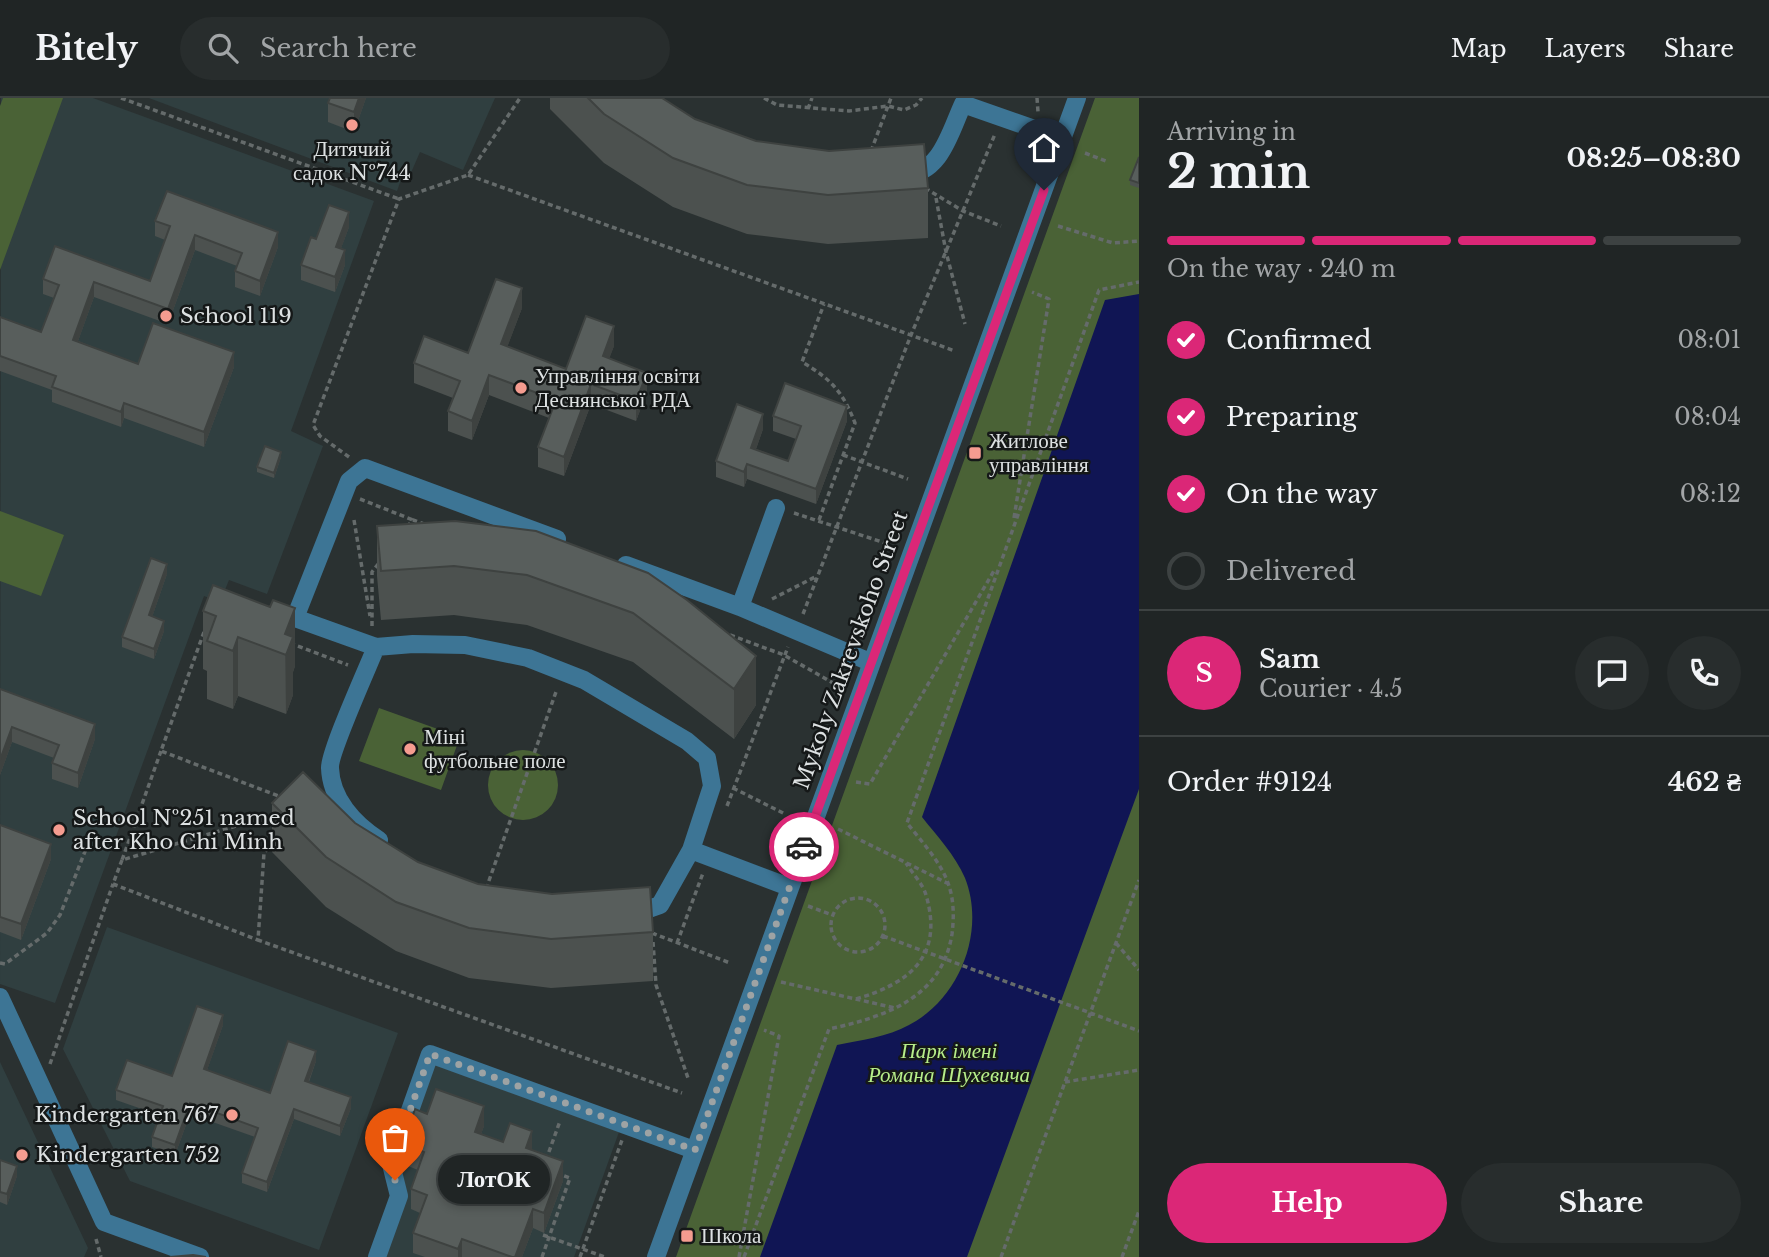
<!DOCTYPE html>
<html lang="en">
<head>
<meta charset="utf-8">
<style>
	body { margin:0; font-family:"Libre Baskerville",serif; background:#282d2d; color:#f1f3f6; height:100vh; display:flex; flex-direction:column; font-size:26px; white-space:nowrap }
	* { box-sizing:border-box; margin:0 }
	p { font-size:23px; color:#a2a5a7 }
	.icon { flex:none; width:38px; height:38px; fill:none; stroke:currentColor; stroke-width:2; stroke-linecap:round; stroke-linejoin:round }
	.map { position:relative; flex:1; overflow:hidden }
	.panel { display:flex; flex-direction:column; background:#202525; width:630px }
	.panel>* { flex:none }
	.pin { position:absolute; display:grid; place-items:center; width:60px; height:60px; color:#fff; margin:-72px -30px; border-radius:50% 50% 50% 0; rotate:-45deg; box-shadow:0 0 7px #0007 }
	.pin .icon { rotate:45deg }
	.courier { position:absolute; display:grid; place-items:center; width:70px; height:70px; margin:-35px; border:5px solid #db2777; border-radius:50%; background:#fff; color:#222; box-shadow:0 2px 9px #0007 }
	.bubble { position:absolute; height:49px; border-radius:24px; background:#202525; box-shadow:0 4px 10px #0003,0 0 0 2px #3d4242; font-size:23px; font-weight:700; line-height:49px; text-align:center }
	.summary em { font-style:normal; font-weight:700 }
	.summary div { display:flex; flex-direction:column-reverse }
	.summary { display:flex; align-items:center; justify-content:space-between; height:119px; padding:0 28px }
	h1 { font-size:46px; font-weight:700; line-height:52px }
	.bar { display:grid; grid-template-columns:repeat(4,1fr); gap:10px 7px; align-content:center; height:84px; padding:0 28px }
	.bar i { height:9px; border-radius:5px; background:#3d4242 }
	.bar .current { background:#db2777 }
	.bar p { grid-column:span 4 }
	.line { display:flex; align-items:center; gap:18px; padding:0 28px; border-top:2px solid #3d4242 }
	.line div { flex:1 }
	.round { display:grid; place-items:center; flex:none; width:74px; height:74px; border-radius:37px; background:#282d2d }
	ol { padding:0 28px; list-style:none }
	li { display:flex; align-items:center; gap:21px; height:77px }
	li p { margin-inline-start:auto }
	li .icon { padding:7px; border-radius:50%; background:#db2777; color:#fff; stroke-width:4 }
	li:last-child { color:#a2a5a7 }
	li i { width:38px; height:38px; border:4px solid #3d4242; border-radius:50% }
	.button { display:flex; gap:14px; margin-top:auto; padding:14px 28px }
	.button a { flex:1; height:80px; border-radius:42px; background:#db2777; color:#fff; font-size:28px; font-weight:700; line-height:80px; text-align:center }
	.button a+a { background:#282d2d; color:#f1f3f6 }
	header { display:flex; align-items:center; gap:42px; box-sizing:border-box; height:98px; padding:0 35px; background:#202525; border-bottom:2px solid #3d4242 }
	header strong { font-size:33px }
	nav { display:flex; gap:38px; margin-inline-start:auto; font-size:24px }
	.search { width:490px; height:63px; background:#282d2d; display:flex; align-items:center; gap:18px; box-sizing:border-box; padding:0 24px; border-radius:38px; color:#a2a5a7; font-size:26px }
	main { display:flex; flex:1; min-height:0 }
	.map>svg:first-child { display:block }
	.built { fill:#303f40 }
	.green { fill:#4a6236 }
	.water { fill:#101554 }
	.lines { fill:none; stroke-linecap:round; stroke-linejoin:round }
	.path { stroke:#656b6b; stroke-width:3.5; stroke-dasharray:5 3.5; stroke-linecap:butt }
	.minor { stroke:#3d7595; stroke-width:18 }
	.wall { fill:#4c514f }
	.shaded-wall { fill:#3e4240 }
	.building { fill:#585e5c; stroke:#3e4240; stroke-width:2 }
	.done { stroke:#9ea3a4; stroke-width:7; stroke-dasharray:0 12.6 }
	.route { stroke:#db2777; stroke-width:9 }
	.poi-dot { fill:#f59c90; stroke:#151818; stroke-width:2.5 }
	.labels { text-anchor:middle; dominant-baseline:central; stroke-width:5; stroke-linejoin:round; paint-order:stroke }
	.poi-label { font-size:21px; fill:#dde1e2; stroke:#151818; text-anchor:start }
	.street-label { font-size:21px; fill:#dde1e2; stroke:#151818 }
	.park-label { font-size:21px; font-style:italic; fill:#b7ee8a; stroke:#151818 }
</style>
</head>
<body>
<header>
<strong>Bitely</strong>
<div class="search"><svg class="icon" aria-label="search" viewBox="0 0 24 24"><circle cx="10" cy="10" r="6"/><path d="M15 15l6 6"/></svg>Search here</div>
<nav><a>Map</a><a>Layers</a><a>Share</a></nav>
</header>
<main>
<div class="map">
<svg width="1139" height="1159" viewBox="0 0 1139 1159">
	<rect width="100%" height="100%" fill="#2a3131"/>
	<path class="built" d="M1,0H93L374,103L291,333L323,348L267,496L229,482L220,504L204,498L55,905L0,886Z
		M149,0H495L463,72L420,54L410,77L403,76L397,93Z
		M107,829L398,935L319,1152L130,1083L63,951Z
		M0,964L88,1150L84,1159H0Z
		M430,965L619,1034L574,1159H382L402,1099L393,1065Z"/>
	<path class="green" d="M3,0H63L0,172V8Z
		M1095,0H1139V1159H676Z
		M0,413L64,437L41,498L0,483Z
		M379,610L460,639L441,692L359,663Z
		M488 687a35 35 0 1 1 70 0a35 35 0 1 1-70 0Z"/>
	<path class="water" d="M1139,196V691L967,1159H760L837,947C860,942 888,939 909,927C960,901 986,833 965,780C955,757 937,738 922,719L1105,202Z"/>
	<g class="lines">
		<path class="path" d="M121,0L399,101
			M764,0L777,7L849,13L888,8L904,12L916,7L922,0
			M1037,0L1038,14
			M808,11L812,0
			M871,53L891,0
			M1085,55L1106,63
			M468,77L955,253
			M925,90L963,113L1001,128
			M936,100L946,154L965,226
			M1058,128L1113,145L1139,143
			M843,357L908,381
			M349,359L320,338L313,327L399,101L468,77L520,0
			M360,401L413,422
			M794,415L885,445
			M1014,420L1049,201L1032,194
			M354,422L370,518
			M819,422L855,325C843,294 831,281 802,264L824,206
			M407,429L413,422L424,426
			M772,501L817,478
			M803,516L911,237L995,36
			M372,528V474L379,465
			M204,534L161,653L281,699
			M730,537L784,557L833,585
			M290,545L348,567
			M161,653L122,762L276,716
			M856,684L870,686L995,471
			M733,690L785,716
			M727,708L788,549
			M838,731L949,786
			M274,743L264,755L258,842L682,995
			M122,762L113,786L258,842
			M486,791L557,591
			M831 827a27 27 0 1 1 54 0a27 27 0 1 1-54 0Z
			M808,808L832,817
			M652,835L730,865
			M883,838L1139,933
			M653,844L656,887L688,980
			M677,845L703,775
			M1116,845L1139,872
			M0,865L5,866L47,835L60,817L93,733
			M781,884L895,910
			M856,901C910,885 944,858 926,797C923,786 912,775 906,765
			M50,966L113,786
			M1065,984L1139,972
			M546,1062L560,1023
			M543,1137L605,1159
			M96,1141L101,1159
			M542,1159L570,1080L559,1076
			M580,1159L622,1042
			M739,1159L779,938L764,932
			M744,1159L829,931C885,919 942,900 952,836C954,820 954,803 949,788C942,765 921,743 907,725L1099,192L1139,184
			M1001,1159L1139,782
			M1122,1159L1139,1113"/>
		<path class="minor" d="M904,77C941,76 950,34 963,6L1063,41
			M557,441L365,370L349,383L295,520L376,549L413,546L465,547L528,560L584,582L687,643L707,660L712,688L691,752L660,807L629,818
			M626,467L740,509L870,564
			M740,509L776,410
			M376,549C368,569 329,655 330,670C331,701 354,726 379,742
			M691,752L789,789
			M0,899L104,1124L200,1159
			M377,1159L399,1098L391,1066L430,956L694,1052
			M656,1159L1077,0"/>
	</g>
	<path class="wall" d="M366,0L354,34L328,24V5Z
		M550,0H662L695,21L756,43L928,90V140L828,146L747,136L673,109L604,65L550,11Z
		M1139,59V90L1130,87V82Z
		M155,123L278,149L260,198L235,189V173L237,168L195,152L168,226L94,199L78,243L138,266L234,269L204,349L124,320L121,329L52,304V292L0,273V219L41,234L54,200L43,196V181L150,183L165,142L155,138Z
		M349,129L341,150L345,167L335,194L301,182V167L316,141Z
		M522,210L507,249L566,271L614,248L609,260L647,294L636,323L591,306L564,378L538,369V349L549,320L489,297L472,342L448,333V313L453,300L414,285V265L468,255Z
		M773,318L847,323L816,406L747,381L744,389L716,379V363L763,331L756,351L788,363L796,341L773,333Z
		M281,359L274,380L257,374V369Z
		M377,428L536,433L756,607L734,641L633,564L527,527L454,517L381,522L377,478Z
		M167,476L152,519L164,533L154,561L122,549V539Z
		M270,509L295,568L293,574V597L286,616L238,598L233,611L207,601V573L203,571V513Z
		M0,591L95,641L78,690L52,681V665L54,660L12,644L0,677Z
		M272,705L355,725L418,764L478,786L653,834V883L551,890L469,880L396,853L326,809L272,754Z
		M0,727L51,761L21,842L0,834Z
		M223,927L207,972L270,995L316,963L309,984L351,1010L340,1038L294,1021L267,1094L242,1085V1075L255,1039L190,1016L175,1057L152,1049V1039L159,1017L116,1002V992L172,978Z
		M427,1016L484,1028L481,1036L503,1044L532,1052L563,1083L544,1135L533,1130L522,1159H425L413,1155V1135L420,1115L411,1111V1091L418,1072L403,1066V1046Z
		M0,1062L17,1078L7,1107L0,1104Z"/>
	<path class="shaded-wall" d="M359,0H366L354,34V14Z
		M349,114V129L336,164V149Z
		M278,134V149L260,198V183Z
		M195,137V152L168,226V211Z
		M345,152V167L335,194V179Z
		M94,184V199L73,257V242Z
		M522,190V210L501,266V246Z
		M614,228V248L603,278V258Z
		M234,254V269L204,349V334Z
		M647,275V294L636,323V303Z
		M489,277V297L472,342V323Z
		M591,286V306L564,378V359Z
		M124,305V320L121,329V314Z
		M847,308V323L816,406V391Z
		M763,316V331L751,365V350Z
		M281,354V359L274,380V375Z
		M747,366V381L744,389V374Z
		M167,466V476L149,528V517Z
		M295,510V568L293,574V597L286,616L285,536Z
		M164,523V533L154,561V551Z
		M238,539V598L233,611V553Z
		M756,558V607L734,641V591Z
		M95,626V641L78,690V675Z
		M12,629V644L0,677V662Z
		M51,746V761L21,842V826Z
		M223,917V927L204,981V971Z
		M316,953V963L305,993V983Z
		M351,999V1010L340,1038V1028Z
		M190,1005V1016L175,1057V1047Z
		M484,1008V1028L475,1054V1034Z
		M294,1011V1021L267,1094V1084Z
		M532,1033V1053L526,1050Z
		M563,1063V1083L544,1135V1115Z
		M17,1068V1078L7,1107V1096Z
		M533,1111V1130L522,1159H515Z
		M462,1141V1159H458V1151Z"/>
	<path class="building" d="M330,0H359L354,14L328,5Z
		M588,0H662L695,21L756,43L829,53L924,46L928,90L828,97L747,87L673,60L604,16Z
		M1139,59V85L1130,82Z
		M167,93L278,134L260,183L235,173L242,155L195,137L168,211L94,184L73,242L138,266L153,225L234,254L204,334L124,305L121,314L52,289L56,278L0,258V219L41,234L59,187L43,181L55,148L150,183L170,128L155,123Z
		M329,107L349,114L336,149L345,152L335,179L301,167L311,139L316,141Z
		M496,181L522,190L501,246L566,271L586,218L614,228L603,258L647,275L636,303L591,286L564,359L538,349L556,302L489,277L472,323L448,313L460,283L414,265L424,238L468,255Z
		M785,285L847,308L816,391L747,366L744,374L716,363L737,306L763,316L751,350L788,363L801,328L773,318Z
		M265,348L281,354L274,375L257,369Z
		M455,423L536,433L648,475L687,502L756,558L734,591L633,515L527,477L454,468L381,473L377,428Z
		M151,460L167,466L149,517L164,523L154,551L122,539Z
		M213,487L270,509L273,502L295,510L285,536L293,539L286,557L238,539L233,553L207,543L216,518L203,513Z
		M0,591L95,626L78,675L52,665L59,647L12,629L0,662Z
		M303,674L355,725L418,764L478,786L552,796L650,789L653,834L551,841L469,830L396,804L326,759L272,705Z
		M0,727L51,746L21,826L0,819Z
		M197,908L223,917L204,971L270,995L288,943L316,953L305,983L351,999L340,1028L294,1011L267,1084L242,1075L258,1030L190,1005L175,1047L152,1039L163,1008L116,992L127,962L172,978Z
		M436,991L484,1008L475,1034L503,1044L510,1025L532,1033L526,1050L563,1063L544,1115L533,1111L515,1159H512L462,1141L458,1151L413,1135L427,1097L411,1091L424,1054L403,1046L415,1011L427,1016Z
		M0,1062L17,1068L7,1096L0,1094Z
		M193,1157L206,1159H170Z"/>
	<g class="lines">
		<path class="done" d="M395,1082L391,1066L430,956L695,1052L804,749"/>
		<path class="route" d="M804,749L1044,92"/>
	</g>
	<g class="poi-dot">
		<circle cx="352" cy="27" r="7"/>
		<circle cx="166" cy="218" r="7"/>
		<circle cx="521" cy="290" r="7"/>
		<rect x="968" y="348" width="14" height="14" rx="3.5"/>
		<circle cx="410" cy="651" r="7"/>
		<circle cx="59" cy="732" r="7"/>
		<circle cx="232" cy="1017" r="7"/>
		<circle cx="22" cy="1057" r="7"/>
		<rect x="680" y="1131" width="14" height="14" rx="3.5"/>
	</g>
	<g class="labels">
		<g class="poi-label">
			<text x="352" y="51" text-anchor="middle">Дитячий<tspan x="352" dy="24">садок №744</tspan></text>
			<text x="180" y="218">School 119</text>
			<text x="535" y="278">Управління освіти<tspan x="535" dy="24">Деснянської РДА</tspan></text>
			<text x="989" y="343">Житлове<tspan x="989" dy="24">управління</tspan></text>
			<text x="424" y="639">Міні<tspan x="424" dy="24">футбольне поле</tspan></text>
			<text x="73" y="720">School №251 named<tspan x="73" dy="24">after Kho Chi Minh</tspan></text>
			<text x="218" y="1017" text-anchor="end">Kindergarten 767</text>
			<text x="36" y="1057">Kindergarten 752</text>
			<text x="701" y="1138">Школа</text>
		</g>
		<g class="street-label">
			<text transform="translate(851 552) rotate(-70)">Mykoly Zakrevskoho Street</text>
		</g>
		<g class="park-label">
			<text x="949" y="953">Парк імені<tspan x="949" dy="24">Романа Шухевича</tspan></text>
		</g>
	</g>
</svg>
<div class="pin" style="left:395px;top:1082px;background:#ea580c"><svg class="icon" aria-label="bag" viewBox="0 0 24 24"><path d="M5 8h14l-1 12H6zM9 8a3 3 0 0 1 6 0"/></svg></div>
<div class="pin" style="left:1044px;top:92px;background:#1f2937"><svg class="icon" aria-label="home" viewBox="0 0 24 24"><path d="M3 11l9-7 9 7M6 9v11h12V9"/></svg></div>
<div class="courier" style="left:804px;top:749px"><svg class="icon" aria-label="car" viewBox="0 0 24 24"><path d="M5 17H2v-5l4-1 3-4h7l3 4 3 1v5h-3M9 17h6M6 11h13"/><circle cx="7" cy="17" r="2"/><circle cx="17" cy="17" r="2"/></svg></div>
<div class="bubble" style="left:438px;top:1057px;width:112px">ЛотОК</div>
</div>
<section class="panel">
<div class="summary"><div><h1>2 min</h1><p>Arriving in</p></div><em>08:25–08:30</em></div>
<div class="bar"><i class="current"></i><i class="current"></i><i class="current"></i><i></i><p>On the way · 240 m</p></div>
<ol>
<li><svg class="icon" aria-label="check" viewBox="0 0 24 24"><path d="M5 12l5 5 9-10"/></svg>Confirmed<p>08:01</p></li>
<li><svg class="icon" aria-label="check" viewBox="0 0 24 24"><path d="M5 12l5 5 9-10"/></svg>Preparing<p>08:04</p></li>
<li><svg class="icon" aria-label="check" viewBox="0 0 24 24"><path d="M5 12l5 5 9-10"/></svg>On the way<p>08:12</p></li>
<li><i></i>Delivered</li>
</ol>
<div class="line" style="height:126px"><b class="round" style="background:#db2777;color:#fff">S</b><div><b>Sam</b><p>Courier · 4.5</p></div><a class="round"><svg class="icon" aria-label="chat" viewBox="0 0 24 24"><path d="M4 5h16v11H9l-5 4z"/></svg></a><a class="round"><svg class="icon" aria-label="phone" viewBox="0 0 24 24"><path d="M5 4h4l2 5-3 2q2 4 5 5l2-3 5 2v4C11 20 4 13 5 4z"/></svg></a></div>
<div class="line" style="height:91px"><div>Order #9124</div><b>462 ₴</b></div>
<div class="button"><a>Help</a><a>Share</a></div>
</section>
</main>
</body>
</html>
